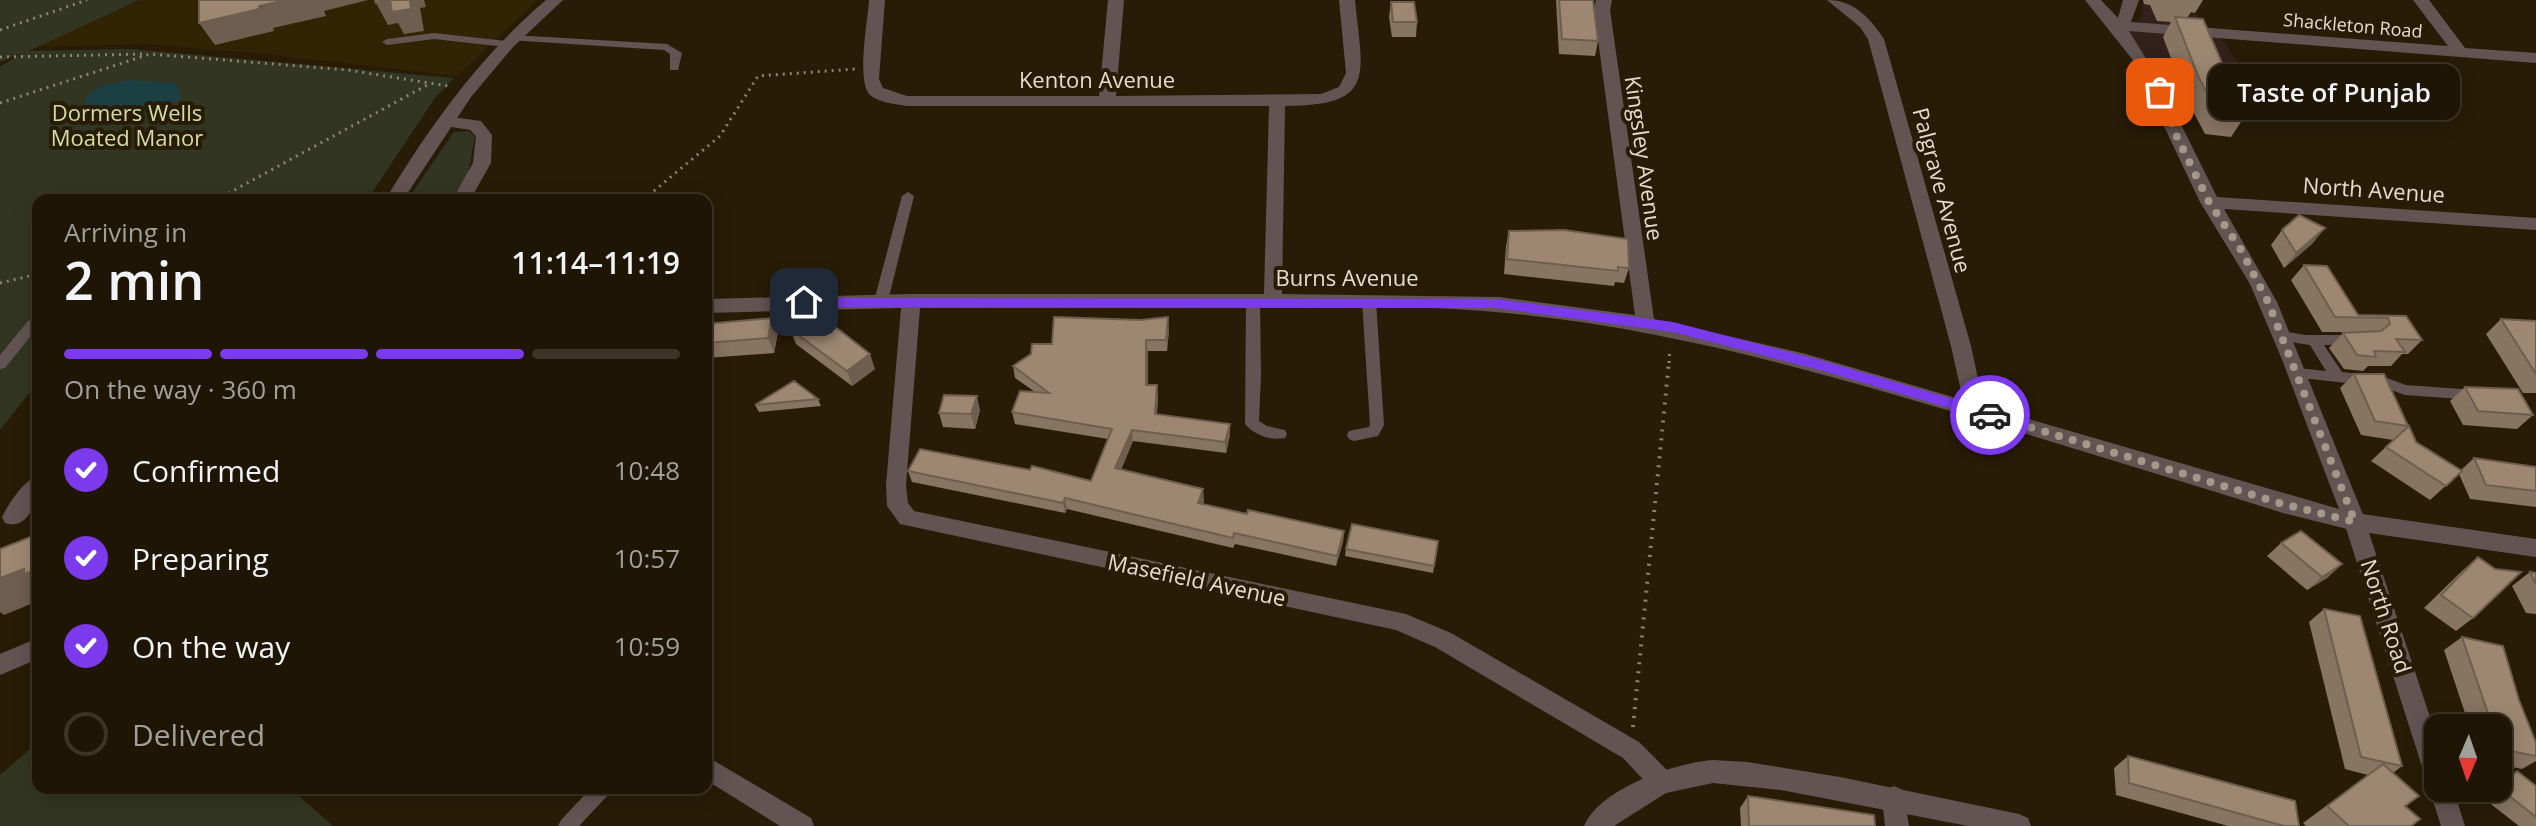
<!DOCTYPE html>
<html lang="en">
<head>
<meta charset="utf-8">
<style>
	body { margin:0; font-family:"Open Sans",sans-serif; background:#2b2213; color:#f1f3f6; height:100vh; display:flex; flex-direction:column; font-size:30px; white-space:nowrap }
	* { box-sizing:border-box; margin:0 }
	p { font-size:26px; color:#a19f9a }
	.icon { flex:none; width:44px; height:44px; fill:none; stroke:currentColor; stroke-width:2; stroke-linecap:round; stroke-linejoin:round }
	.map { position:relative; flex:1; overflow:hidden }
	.side { position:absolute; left:32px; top:194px; width:680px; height:600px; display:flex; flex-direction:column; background:#1e1504; border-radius:16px; box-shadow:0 4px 20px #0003,0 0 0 2px #3c3426 }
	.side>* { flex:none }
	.needle { width:52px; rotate:182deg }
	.fabs { position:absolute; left:2424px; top:714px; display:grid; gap:16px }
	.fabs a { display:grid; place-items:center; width:88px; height:88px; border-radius:16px; background:#1e1504; box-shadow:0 4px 20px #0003,0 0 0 2px #3c3426; font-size:40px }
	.pin { position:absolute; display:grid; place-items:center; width:68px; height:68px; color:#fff; margin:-34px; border-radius:16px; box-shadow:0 4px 12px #0006 }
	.courier { position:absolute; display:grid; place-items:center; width:80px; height:80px; margin:-40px; border:6px solid #7c3aed; border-radius:50%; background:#fff; color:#222; box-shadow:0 2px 10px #0007 }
	.bubble { position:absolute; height:56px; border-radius:16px; background:#1e1504; box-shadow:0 4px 20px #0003,0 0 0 2px #3c3426; font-size:26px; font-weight:600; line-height:56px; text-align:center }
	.summary em { font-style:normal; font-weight:600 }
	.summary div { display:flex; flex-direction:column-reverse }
	.summary { display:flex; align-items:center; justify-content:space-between; height:136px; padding:0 32px }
	h1 { font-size:52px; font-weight:600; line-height:60px }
	.bar { display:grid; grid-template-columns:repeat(4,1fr); gap:12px 8px; align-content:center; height:96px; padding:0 32px }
	.bar i { height:10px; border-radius:6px; background:#3c3426 }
	.bar .active { background:#7c3aed }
	.bar p { grid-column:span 4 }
	ol { padding:0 32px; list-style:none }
	li { display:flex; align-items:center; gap:24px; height:88px }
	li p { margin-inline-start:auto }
	li .icon { padding:8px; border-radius:50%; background:#7c3aed; color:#fff; stroke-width:4 }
	li:last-child { color:#a19f9a }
	li i { width:44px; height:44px; border:4px solid #3c3426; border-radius:50% }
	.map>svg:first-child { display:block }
	.commercial { fill:#33201b }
	.built { fill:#322304 }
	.green { fill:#313521 }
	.water { fill:#1c3f44 }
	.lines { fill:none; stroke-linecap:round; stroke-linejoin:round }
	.path-far1 { stroke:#8d8473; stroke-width:3; stroke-dasharray:2 5; stroke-linecap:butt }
	.path { stroke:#8d8473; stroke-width:4; stroke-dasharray:2 7; stroke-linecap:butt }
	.service { fill:#625453; fill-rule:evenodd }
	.minor { fill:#625453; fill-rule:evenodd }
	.tertiary { fill:#625453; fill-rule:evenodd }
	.wall { fill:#877461 }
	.shaded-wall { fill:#6e5e4f }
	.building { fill:#9d8771; stroke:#6e5e4f; stroke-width:2 }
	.route { fill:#7c3aed }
	.done { stroke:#a29989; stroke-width:8; stroke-dasharray:0 14.4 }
	.labels { text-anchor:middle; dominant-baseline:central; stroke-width:8; stroke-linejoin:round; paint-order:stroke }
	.far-street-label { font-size:18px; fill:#e4dccf; stroke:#281c06 }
	.street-label { font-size:22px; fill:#e4dccf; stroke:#281c06 }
	.park-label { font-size:22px; fill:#d2dda8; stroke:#281c06 }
</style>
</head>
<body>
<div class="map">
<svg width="2536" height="826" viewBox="0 0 2536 826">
	<rect width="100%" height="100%" fill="#281c06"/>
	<path class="commercial" d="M2143,0H2193L2202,32L2219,35L2269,107L2169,106L2127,30L2141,18Z"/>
	<path class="built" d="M139,0H538L457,76L255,53L144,44L34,47Z"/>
	<path class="green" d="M0,0H139L29,51L131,49L454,78L435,98L367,200H38V382L0,430V67L22,53L0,62Z
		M468,131L475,136L468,175L450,200H407L454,132Z
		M38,742V788H290L333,826H0V775Z"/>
	<path class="water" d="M129,80L176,83L181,99C145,118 124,117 84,108L87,96L103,85Z"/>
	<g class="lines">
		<path class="path-far1" d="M0,30L87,0
			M0,57L146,54
			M0,103L150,54L348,70L448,86
			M216,200L431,83
			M643,200L720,136L758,76L855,69
			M0,283L38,274
			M1669,363L1670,349"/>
		<path class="path" d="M1633,727L1669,361"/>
		<path class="service" d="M434,33L506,41L511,44L506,47L434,39L387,45L382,42L387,39Z
			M512,35L667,44L682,53L678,70H670V54L664,50L508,40L507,38Z
			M908,192L914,196L888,301L881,306L874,301L902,196Z
			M1253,296L1260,301L1261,375L1259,421L1267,426L1285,430L1287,434L1285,438C1271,441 1254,435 1245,424L1246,301Z
			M1369,296L1376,301L1384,425L1378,436L1354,441L1349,439L1347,435L1349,431L1369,427L1370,425L1362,301Z
			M33,319L38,321V327L5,368L0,369V355L28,321Z
			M2282,331L2305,335H2358L2360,339L2353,344L2324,345L2342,372L2384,377L2406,385L2475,390L2482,395L2475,400L2405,395L2383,387L2292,377L2290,373L2297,368L2326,371L2310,345L2277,340L2275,336Z
			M591,788H612L609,794L579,826H558L561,820Z"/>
		<path class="minor" d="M869,0H885L879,79L883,88L907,96H1099L1108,0H1124L1116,96L1321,94L1339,87L1346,73L1339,0H1355C1362,74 1378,106 1285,106L1282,294L1499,297L1635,315L1594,10L1596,0H1612L1610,10L1654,319L1806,354L1963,400L1951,346L1868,39L1860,27L1827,0C1854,0 1870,18 1884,39L1971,346L1984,406L2339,509L2281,357L2250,284L2200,202L2132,59L2085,0H2101L2118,18L2123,0H2139L2131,22L2448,46L2413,0H2429L2465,48L2536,53V63L2129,31L2158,78L2217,197L2536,218V230L2224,209L2277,302L2366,522L2363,528L2355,531L2283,513C2175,479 2066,446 1957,413C1782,361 1619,316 1435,308H920L906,485L908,503L914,511L1406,614L1451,633L1639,742L1672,775L1675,783L1672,791L1663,794L1654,791L1623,758L1435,647L1396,630L900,524L887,506L886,485L901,308L706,313V299L911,294H1264L1269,106H907C895,104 880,103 870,95C856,81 868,20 869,0Z
			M445,116L481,121L492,135L491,163L470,200H452L473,163L476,136L470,130L439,125L437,121Z
			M38,476C38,493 32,532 5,523L2,517C9,503 24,480 38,476Z
			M38,638V659L0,675V654Z
			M1894,786L1903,790L1909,826H1885L1882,798L1885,790Z"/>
		<path class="tertiary" d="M546,0H563L513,47L471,97L403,200H385C430,126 479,57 546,0Z
			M2355,513L2536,539V557L2369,533L2438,741V788H2453L2465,826H2441L2344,522L2347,516Z
			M706,756L811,818L814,826H780L706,780Z
			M1713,760L1747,762L1840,777L2019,814L2028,818L2031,826H1968L1781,790L1713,783L1666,793L1614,826H1584C1600,788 1675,763 1713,760Z"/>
	</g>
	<path class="wall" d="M1556,0H1593L1598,41L1595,56L1559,54Z
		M2143,0H2203L2195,13L2191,12L2187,18L2245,116L2231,137L2205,134L2186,98L2163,37L2171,22L2157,21L2150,5L2144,4Z
		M1391,2L1417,22L1416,37H1392L1389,17Z
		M2282,230L2313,243L2284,268L2271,245Z
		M1509,231L1629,268L1624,283L1615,282L1614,286L1504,274L1506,246Z
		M2304,265L2358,315L2406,316L2422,340L2408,354H2402L2391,366H2368L2363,371L2344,369L2329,348L2343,333L2358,332H2322L2291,280Z
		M772,318L778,332L774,353L706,358V324Z
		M2501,319L2536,321V393H2523L2486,334Z
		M790,329L875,369L852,386L796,344Z
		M1169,329L1167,351H1148V385L1158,397L1157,414L1230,435L1226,453L1133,441L1121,470L1204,500L1203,504L1247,514L1344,531L1343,542L1336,566L1235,544L1233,548L1067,509L1065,513L912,482L908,471L1030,470L1091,481L1108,439L1015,424L1012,412L1035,392L1015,378L1013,366L1052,344Z
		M2354,374L2408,426L2398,436L2416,442L2461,470L2474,458L2536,467V507L2470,499L2459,474L2430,500L2371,461L2393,440L2361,435L2340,388Z
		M2465,387L2533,415L2517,429L2463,425L2450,401Z
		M818,399L821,406L759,412L755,405Z
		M980,410L975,429L943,427L939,413Z
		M1438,541L1433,573L1345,556L1346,549Z
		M2281,543L2342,564L2327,578L2307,590L2267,556Z
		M2478,557L2473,618L2456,631L2424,608L2462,571Z
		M2530,572L2536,573V614L2526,613L2512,586Z
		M2324,609L2402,766L2393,773L2405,806L2411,826H2306L2303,823L2368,775L2345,769L2309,622Z
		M2462,637L2519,700L2536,743V761L2522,769L2498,764V728H2470L2444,650Z
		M2128,756L2299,826H2228L2116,795L2114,768Z
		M2517,771L2536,786V826H2519L2483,798L2493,788H2498V784L2501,781Z
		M1748,796L1875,826H1741L1740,808Z"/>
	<path class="shaded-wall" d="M286,0H368L324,11L326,16L273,28L274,31L215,45L199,23Z
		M390,0H424L426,7L420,8L424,31L404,34L398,23L388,25L376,3Z
		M2325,228L2313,243L2284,268L2296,253Z
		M1168,317L1169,329L1167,351L1166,340Z
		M772,318L778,332L774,353L768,338Z
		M1146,340L1148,351V396L1146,385Z
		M870,354L875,369L852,386L847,371Z
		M1157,385L1158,397L1156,425L1155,414Z
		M977,396L980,410L975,429L971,414Z
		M1230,424V435L1226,453L1225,442Z
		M1132,430L1133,441L1117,479L1115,468Z
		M1203,489L1204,500L1199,514L1198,503Z
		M1065,498L1067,509L1065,513L1063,503Z
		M1344,531L1343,542L1336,566L1337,556Z
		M2342,564L2327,578L2307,590L2322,577Z
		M24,569H38V601L4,615L0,612V578Z"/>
	<path class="building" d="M199,0H286L259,6V9L199,23Z
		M375,0H390L376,3Z
		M390,0H410L411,9L392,12Z
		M1559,0H1593L1598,41L1562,39Z
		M1391,2H1414L1417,22H1393Z
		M2175,17L2203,19L2245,116L2218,114L2199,78Z
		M2299,215L2325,228L2296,253L2282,230Z
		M1564,230L1628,239L1629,268L1618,267V271L1507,259L1509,231Z
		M2304,265L2327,266L2358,315L2406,316L2422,340L2396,339L2405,352L2374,351L2376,357L2357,355L2343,333L2381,331L2390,324L2388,318L2335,317Z
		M815,311L870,354L847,371L790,329Z
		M1054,317L1140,320L1168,317L1166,340H1146V385H1157L1155,414L1230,424L1225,442L1132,430L1115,468L1203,489L1198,503L1247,514L1248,510L1344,531L1337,556L1234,533L1233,538L1065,498L1063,503L908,471L920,449L1030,470L1032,466L1091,481L1112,429L1012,412L1020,391L1049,393L1013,366L1031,354L1032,344H1052Z
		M772,318L768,338L706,343V324Z
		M2501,319L2536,321V374Z
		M2354,374H2384L2408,426L2375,421Z
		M794,381L818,399L755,405Z
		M2465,387L2518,389L2533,415L2478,411Z
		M944,395L977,396L971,414L939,413Z
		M2409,426L2416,442L2462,471L2446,486L2386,447Z
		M2474,458L2536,467V491L2486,485Z
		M1352,524L1438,541L1434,566L1346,549Z
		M2301,531L2342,564L2322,577L2281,543Z
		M38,534V569L24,574V569L0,578V549Z
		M2478,557L2495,569L2521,572L2473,618L2441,595Z
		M2530,572L2536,573V584Z
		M2324,609L2360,616L2402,766L2361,757Z
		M2462,637L2503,646L2519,700L2536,743V756L2500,749L2498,743V728H2493Z
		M2128,756L2295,801L2299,826H2284L2129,783Z
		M2383,764L2419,796L2405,806L2420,819L2411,826H2349L2327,806Z
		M2517,771L2536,786V817L2499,788Z
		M1748,796L1874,815L1875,826H1749Z"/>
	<path class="route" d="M804,298L1496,299L1673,322L1820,360L1990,410L1997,415L1990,420L1820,370L1673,332L1496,308L804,307L798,302Z"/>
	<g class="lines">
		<path class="done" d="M1990,415L2283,504L2355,522L2268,302L2240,248L2209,202L2177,137L2160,92"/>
	</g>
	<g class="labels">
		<g class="far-street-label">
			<text transform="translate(2353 25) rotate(5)">Shackleton Road</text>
		</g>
		<g class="street-label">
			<text x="1097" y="79">Kenton Avenue</text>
			<text transform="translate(1645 158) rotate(82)">Kingsley Avenue</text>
			<text transform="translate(2374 189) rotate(4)">North Avenue</text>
			<text transform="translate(1943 190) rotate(75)">Palgrave Avenue</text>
			<text x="1347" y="277">Burns Avenue</text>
			<text transform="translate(1197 579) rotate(12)">Masefield Avenue</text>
			<text transform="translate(2387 616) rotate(72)">North Road</text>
		</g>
		<g class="park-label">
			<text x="127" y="112">Dormers Wells<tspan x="127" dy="25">Moated Manor</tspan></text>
		</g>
	</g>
</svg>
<div class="fabs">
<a><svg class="needle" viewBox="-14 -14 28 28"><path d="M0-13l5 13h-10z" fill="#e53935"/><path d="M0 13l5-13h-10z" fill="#a19f9a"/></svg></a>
</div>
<div class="pin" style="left:2160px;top:92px;background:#ea580c"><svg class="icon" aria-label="bag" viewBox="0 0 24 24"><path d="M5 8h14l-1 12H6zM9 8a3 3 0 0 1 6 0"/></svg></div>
<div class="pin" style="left:804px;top:302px;background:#1f2937"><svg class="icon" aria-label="home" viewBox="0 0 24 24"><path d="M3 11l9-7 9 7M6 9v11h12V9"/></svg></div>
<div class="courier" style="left:1990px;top:415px"><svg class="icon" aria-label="car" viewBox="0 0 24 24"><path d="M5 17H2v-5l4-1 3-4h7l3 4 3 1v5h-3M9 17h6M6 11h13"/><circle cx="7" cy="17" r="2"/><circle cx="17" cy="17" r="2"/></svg></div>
<div class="bubble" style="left:2208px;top:64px;width:252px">Taste of Punjab</div>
<section class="side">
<div class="summary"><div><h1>2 min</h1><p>Arriving in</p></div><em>11:14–11:19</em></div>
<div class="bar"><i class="active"></i><i class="active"></i><i class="active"></i><i></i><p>On the way · 360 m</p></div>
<ol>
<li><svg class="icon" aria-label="check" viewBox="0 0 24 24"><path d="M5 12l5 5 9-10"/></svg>Confirmed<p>10:48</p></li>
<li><svg class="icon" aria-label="check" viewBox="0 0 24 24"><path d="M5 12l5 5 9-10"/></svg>Preparing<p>10:57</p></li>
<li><svg class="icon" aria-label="check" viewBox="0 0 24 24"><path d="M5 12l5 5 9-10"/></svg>On the way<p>10:59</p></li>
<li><i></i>Delivered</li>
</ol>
</section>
</div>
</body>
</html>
